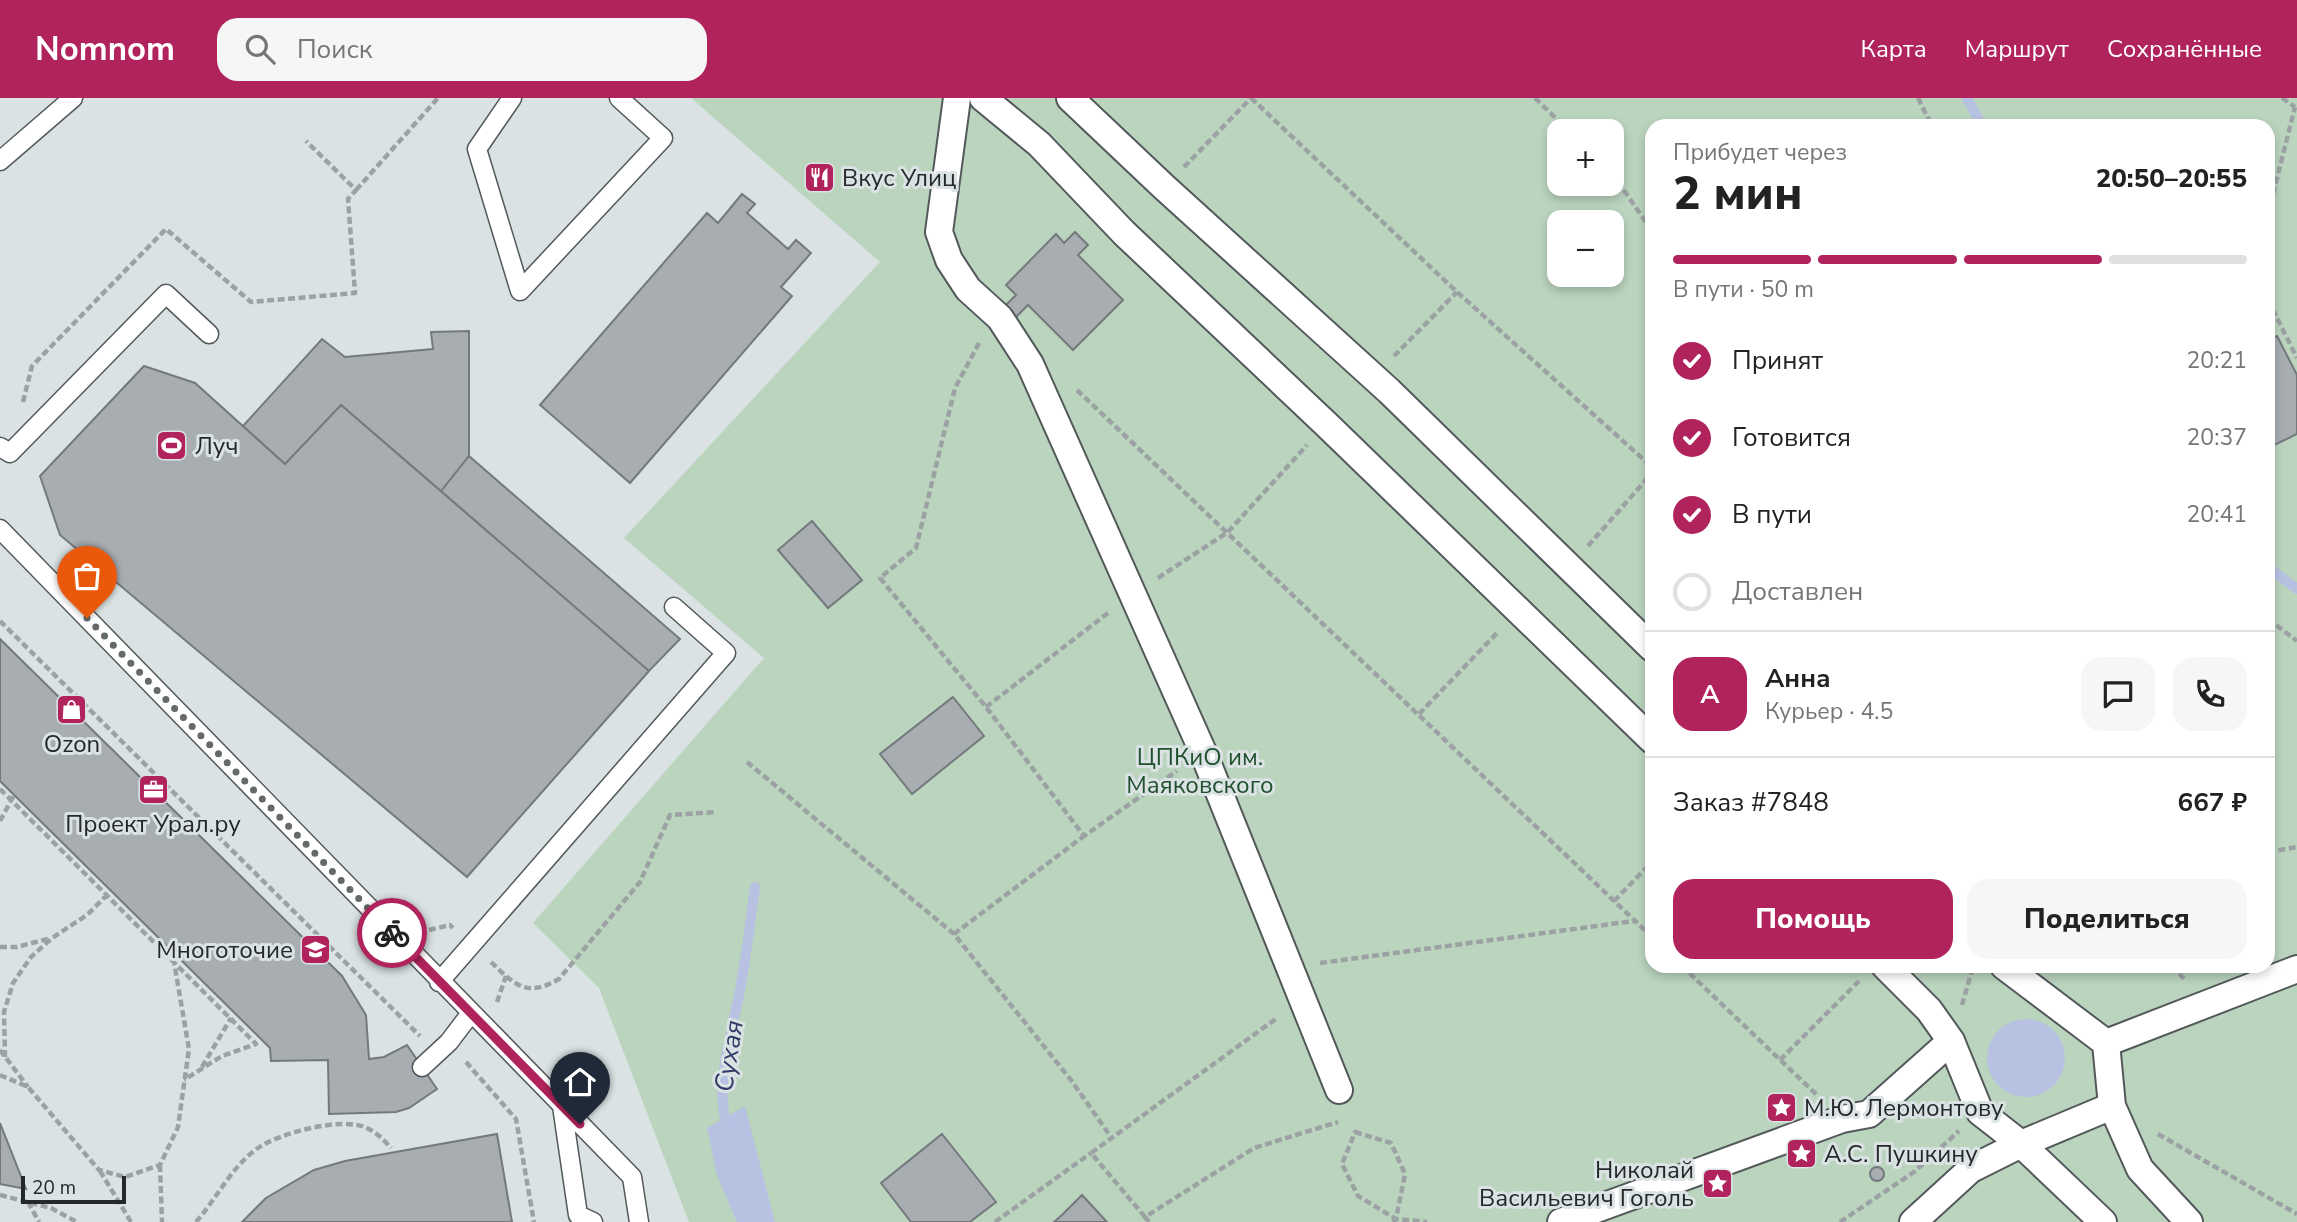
<!DOCTYPE html>
<html lang="ru">
<head>
<meta charset="utf-8">
<style>
	body { margin:0; font-family:"Nunito Sans",sans-serif; background:#f6f6f6; color:#222; height:100vh; display:flex; flex-direction:column; font-size:26px; white-space:nowrap }
	* { box-sizing:border-box; margin:0 }
	p { font-size:23px; color:#767676 }
	.icon { flex:none; width:38px; height:38px; fill:none; stroke:currentColor; stroke-width:2; stroke-linecap:round; stroke-linejoin:round }
	.map { position:relative; flex:1; overflow:hidden }
	.drawer { position:absolute; left:1645px; top:21px; width:630px; height:854px; display:flex; flex-direction:column; background:#fff; border-radius:21px; box-shadow:0 4px 10px #0003 }
	.drawer>* { flex:none }
	.fabs { position:absolute; left:1547px; top:21px; display:grid; gap:14px }
	.fabs a { display:grid; place-items:center; width:77px; height:77px; border-radius:14px; background:#fff; box-shadow:0 4px 10px #0003; font-size:35px }
	.scale { position:absolute; left:21px; bottom:18px; width:105px; box-sizing:border-box; padding-left:7px; border:4px solid #252829; border-top:0; font-size:19px; line-height:24px; white-space:nowrap; color:#252829; -webkit-text-stroke:5px #dae2e3; paint-order:stroke }
	.pin { position:absolute; display:grid; place-items:center; width:60px; height:60px; color:#fff; margin:-72px -30px; border-radius:50% 50% 50% 0; rotate:-45deg; box-shadow:0 0 7px #0007 }
	.pin .icon { rotate:45deg }
	.courier { position:absolute; display:grid; place-items:center; width:70px; height:70px; margin:-35px; border:5px solid #b0235c; border-radius:50%; background:#fff; color:#222; box-shadow:0 2px 9px #0007 }
	.headline em { font-style:normal; font-weight:800 }
	.headline div { display:flex; flex-direction:column-reverse }
	.headline { display:flex; align-items:center; justify-content:space-between; height:119px; padding:0 28px }
	h1 { font-size:46px; font-weight:800; line-height:52px }
	.bar { display:grid; grid-template-columns:repeat(4,1fr); gap:10px 7px; align-content:center; height:84px; padding:0 28px }
	.bar i { height:9px; border-radius:5px; background:#e0e0e0 }
	.bar .on { background:#b0235c }
	.bar p { grid-column:span 4 }
	.line { display:flex; align-items:center; gap:18px; padding:0 28px; border-top:2px solid #e0e0e0 }
	.line div { flex:1 }
	.round { display:grid; place-items:center; flex:none; width:74px; height:74px; border-radius:21px; background:#f6f6f6 }
	ol { padding:0 28px; list-style:none }
	li { display:flex; align-items:center; gap:21px; height:77px }
	li p { margin-inline-start:auto }
	li .icon { padding:7px; border-radius:50%; background:#b0235c; color:#fff; stroke-width:4 }
	li:last-child { color:#767676 }
	li i { width:38px; height:38px; border:4px solid #e0e0e0; border-radius:50% }
	.button { display:flex; gap:14px; margin-top:auto; padding:14px 28px }
	.button a { flex:1; height:80px; border-radius:21px; background:#b0235c; color:#fff; font-size:28px; font-weight:800; line-height:80px; text-align:center }
	.button a+a { background:#f6f6f6; color:#222 }
	header { display:flex; align-items:center; gap:42px; box-sizing:border-box; height:98px; padding:0 35px; background:#b0235c; color:#fff }
	header strong { font-size:33px }
	nav { display:flex; gap:38px; margin-inline-start:auto; font-size:24px }
	.search { width:490px; height:63px; background:#f6f6f6; display:flex; align-items:center; gap:18px; box-sizing:border-box; padding:0 24px; border-radius:21px; color:#767676; font-size:26px }
	.map>svg:first-child { display:block }
	.green { fill:#bad4be; fill-rule:evenodd }
	.water { fill:#b7c1e2 }
	.lines { fill:none; stroke-linecap:round; stroke-linejoin:round }
	.stream { stroke:#b7c1e2; stroke-width:10 }
	.building { fill:#a8adb1; stroke:#74797d; stroke-width:2 }
	.service-casing { stroke:#53595b; stroke-width:21 }
	.pedestrian-casing { stroke:#53595b; stroke-width:30 }
	.path { stroke:#9ca2a3; stroke-width:4.5; stroke-dasharray:7 3.5; stroke-linecap:butt }
	.service { stroke:#fff; stroke-width:18 }
	.pedestrian { stroke:#fff; stroke-width:26 }
	.done { stroke:#64696a; stroke-width:7; stroke-dasharray:0 12.6 }
	.route { stroke:#b0235c; stroke-width:9 }
	.labels { text-anchor:middle; dominant-baseline:central; stroke-width:6; stroke-linejoin:round; paint-order:stroke }
	.poi-label { font-size:24px; fill:#252829; stroke:#dae2e3; text-anchor:start }
	.park-label { font-size:24px; fill:#20502e; stroke:#dae2e3 }
	.water-label { font-size:26px; font-style:italic; fill:#313b68; stroke:#dae2e3 }
</style>
</head>
<body>
<header>
<strong>Nomnom</strong>
<div class="search"><svg class="icon" aria-label="search" viewBox="0 0 24 24"><circle cx="10" cy="10" r="6"/><path d="M15 15l6 6"/></svg>Поиск</div>
<nav><a>Карта</a><a>Маршрут</a><a>Сохранённые</a></nav>
</header>
<div class="map">
<svg width="2297" height="1124" viewBox="0 0 2297 1124">
	<rect width="100%" height="100%" fill="#dae2e3"/>
	<path class="green" d="M691,0H2297V1124H689L599,890L533,825L764,560L624,440L880,164ZM1652,28H2268V868H1652ZM1559,33H1612V86H1559ZM1559,124H1612V177H1559Z"/>
	<path class="water" d="M1987 960a39 39 0 1 1 78 0a39 39 0 1 1-78 0Z
		M745,1008L775,1124H737L717,1077L707,1030Z"/>
	<g class="lines">
		<path class="stream" d="M1967,0L1982,28
			M2268,469L2297,491
			M727,1031C715,985 730,942 739,897C746,862 750,825 755,789"/>
	</g>
	<path class="building" d="M742,96L755,106L747,115L788,151L796,142L811,155L781,189L792,198L630,385L540,307L707,115L718,125Z
		M1075,134L1088,147L1078,157L1123,202L1073,252L1028,207L1016,219L1005,208L1016,197L1006,187L1056,136L1064,145Z
		M469,233V358L441,393L341,307L285,366L243,328L322,241L345,259L433,251L431,234Z
		M2277,238L2297,277V336L2268,350V242Z
		M144,268L195,285L285,366L341,307L649,573L467,779L60,437L40,378Z
		M469,358L680,541L649,573L441,393Z
		M812,423L862,482L828,510L778,452Z
		M0,541L342,878L366,917L369,961L384,959L407,947L437,991L409,1010L396,1014L329,1016L328,962L271,963L270,950L0,683Z
		M953,599L984,638L912,696L880,656Z
		M0,1025L26,1091L0,1086Z
		M497,1036L512,1124H242L266,1100L314,1072L345,1063Z
		M942,1036L996,1104L970,1124H911L881,1085Z
		M1870 1076a7 7 0 1 1 14 0a7 7 0 1 1-14 0Z
		M1082,1097L1107,1124H1054L1063,1116Z"/>
	<g class="lines">
		<defs>
			<path id="service" d="M512,0L477,51L520,193L663,40L619,0
				M0,63L73,0
				M0,349L10,355L166,196L209,236
				M0,431L632,1079L639,1124
				M439,884L726,555L674,509
				M422,969L449,944L471,915
				M562,1008L578,1117L593,1124"/>
			<path id="pedestrian" d="M957,0L939,134L949,162L968,191L1000,220L1030,266L1203,654L1339,992
				M983,0L1039,46L1124,135L1326,326L1652,642
				M1070,0L1164,89L1389,293L1652,550
				M1885,868L1929,912L1951,943L1980,1014L2021,1046L2103,1124
				M2004,868L2106,945L2112,1008L2140,1071L2189,1124
				M2106,945L2297,871
				M1561,1124L1842,1021L1869,1016L1951,943
				M1913,1124L1971,1071L2021,1046L2112,1008"/>
		</defs>
		<use href="#service" class="service-casing"/>
		<use href="#pedestrian" class="pedestrian-casing"/>
		<path class="path" d="M1251,0L1457,194L1652,369
			M1535,0L1569,33
			M1918,0L1932,28
			M2282,0L2295,9
			M1184,69L1251,0
			M1612,75L1652,133
			M356,92L438,0
			M2268,116L2295,9
			M2268,202L2297,260
			M979,245L955,290L916,450L880,480L986,609L1084,738L1177,673
			M1394,258L1457,194
			M1077,292L1652,839
			M23,304L32,268L166,131L251,204L355,195L348,101L356,92L306,43
			M1588,448L1652,375
			M1158,480L1228,434L1307,347
			M2268,521L2297,543
			M0,523L420,938
			M986,609L1108,515
			M1419,616L1497,535
			M747,664L954,836L1071,982L1111,1039
			M0,691L256,946L222,958L184,982
			M0,723L14,697
			M2268,754L2297,749
			M1614,803L1652,764
			M429,832L450,827L453,830
			M954,836L1084,738
			M0,849H17L51,840
			M491,864C515,887 526,900 559,881L640,784L670,717L717,714
			M1320,865L1634,823
			M1682,868L1818,998
			M2172,868L2186,883
			M497,904L506,878
			M1962,907L1972,872
			M0,952L28,989
			M5,959L4,914L13,885L31,859L52,840L87,817L107,797
			M1780,962L1859,883
			M466,964L516,1021L534,1124
			M202,969L231,920
			M0,977L28,989L99,1072L125,1079L160,1067L178,1029L189,951L174,864
			M1355,1034L1391,1045L1405,1076L1396,1121L1358,1098L1342,1066Z
			M2158,1036L2297,1116
			M160,1067L162,1124
			M100,1073L131,1124
			M0,1097L51,1110L77,1124
			M28,1104L39,1124
			M1145,1119L1091,1055L1277,920
			M196,1124C217,1100 232,1068 258,1050C280,1035 342,1018 367,1030C377,1035 384,1042 391,1050
			M995,1124L1091,1055
			M1149,1124L1145,1119L1254,1050L1338,1024
			M1393,1124L1396,1121L1427,1124
			M1840,1124L1914,1074L1959,1033"/>
		<use href="#service" class="service"/>
		<use href="#pedestrian" class="pedestrian"/>
	</g>
	<g class="lines">
		<path class="done" d="M87,520L392,835"/>
		<path class="route" d="M392,835L580,1026"/>
	</g>
	<defs>
		<symbol id="restaurant-square" viewBox="-11 -11 22 22"><rect x="-9" y="-9" width="18" height="18" rx="4" fill="#b0235c" stroke="#dae2e3"/><path d="M-5-6h1v4h1v-4h1v4h1v-4h1v5L-1.5 .5V6h-2V.5L-5-1ZM5-6V6H3V1.5H1.5Q1.5-4 5-6Z" fill="#fff"/></symbol>
		<symbol id="stadium-square" viewBox="-11 -11 22 22"><rect x="-9" y="-9" width="18" height="18" rx="4" fill="#b0235c" stroke="#dae2e3"/><path d="M0-5a6.5 5 0 1 0 0 10a6.5 5 0 1 0 0-10ZM-3.5-1.8h7v3.6h-7Z" fill="#fff"/></symbol>
		<symbol id="shop-square" viewBox="-11 -11 22 22"><rect x="-9" y="-9" width="18" height="18" rx="4" fill="#b0235c" stroke="#dae2e3"/><path d="M-5-2.5h2.3a2.7 3.5 0 0 1 5.4 0H5L5.5 6h-11ZM-1.5-2.5h3a1.5 2.3 0 0 0-3 0Z" fill="#fff"/></symbol>
		<symbol id="office-square" viewBox="-11 -11 22 22"><rect x="-9" y="-9" width="18" height="18" rx="4" fill="#b0235c" stroke="#dae2e3"/><path d="M-6-3h4V-5.5h4V-3h4V5H-6ZM-1-4.5V-3h2v-1.5ZM-6 0V1H6V0Z" fill="#fff"/></symbol>
		<symbol id="school-square" viewBox="-11 -11 22 22"><rect x="-9" y="-9" width="18" height="18" rx="4" fill="#b0235c" stroke="#dae2e3"/><path d="M0-5L7-2L0 1L-7-2ZM-4 1L0 2.5L4 1V4Q0 6-4 4Z" fill="#fff"/></symbol>
		<symbol id="sight-square" viewBox="-11 -11 22 22"><rect x="-9" y="-9" width="18" height="18" rx="4" fill="#b0235c" stroke="#dae2e3"/><path d="M0-6L1.8-2.2L6-1.7L2.9 1.2L3.7 5.4L0 3.3L-3.7 5.4L-2.9 1.2L-6-1.7L-1.8-2.2Z" fill="#fff"/></symbol>
	</defs>
	<g fill-rule="evenodd">
		<use href="#restaurant-square" x="802" y="62" width="35" height="35"/>
		<use href="#stadium-square" x="154" y="330" width="35" height="35"/>
		<use href="#shop-square" x="54" y="594" width="35" height="35"/>
		<use href="#office-square" x="136" y="674" width="35" height="35"/>
		<use href="#school-square" x="298" y="834" width="35" height="35"/>
		<use href="#sight-square" x="1764" y="992" width="35" height="35"/>
		<use href="#sight-square" x="1784" y="1038" width="35" height="35"/>
		<use href="#sight-square" x="1700" y="1068" width="35" height="35"/>
	</g>
	<g class="labels">
		<g class="poi-label">
			<text x="842" y="80">Вкус Улиц</text>
			<text x="195" y="348">Луч</text>
			<text x="72" y="646" text-anchor="middle">Ozon</text>
			<text x="153" y="726" text-anchor="middle">Проект Урал.ру</text>
			<text x="293" y="852" text-anchor="end">Многоточие</text>
			<text x="1804" y="1010">М.Ю. Лермонтову</text>
			<text x="1824" y="1056">А.С. Пушкину</text>
			<text x="1694" y="1072" text-anchor="end">Николай<tspan x="1694" dy="28">Васильевич Гоголь</tspan></text>
		</g>
		<g class="park-label">
			<text x="1200" y="659">ЦПКиО им.<tspan x="1200" dy="28">Маяковского</tspan></text>
		</g>
		<g class="water-label">
			<text transform="translate(729 958) rotate(-81)">Сухая</text>
		</g>
	</g>
</svg>
<div class="fabs">
<a>+</a>
<a>−</a>
</div>
<div class="scale">20 m</div>
<div class="pin" style="left:87px;top:520px;background:#ea580c"><svg class="icon" aria-label="bag" viewBox="0 0 24 24"><path d="M5 8h14l-1 12H6zM9 8a3 3 0 0 1 6 0"/></svg></div>
<div class="pin" style="left:580px;top:1026px;background:#1f2937"><svg class="icon" aria-label="home" viewBox="0 0 24 24"><path d="M3 11l9-7 9 7M6 9v11h12V9"/></svg></div>
<div class="courier" style="left:392px;top:835px"><svg class="icon" aria-label="bike" viewBox="0 0 24 24"><circle cx="6" cy="16" r="4"/><circle cx="18" cy="16" r="4"/><path d="M6 16l4-8h5l3 8M10 8l3 8H6M13 5h3"/></svg></div>
<section class="drawer">
<div class="headline"><div><h1>2 мин</h1><p>Прибудет через</p></div><em>20:50–20:55</em></div>
<div class="bar"><i class="on"></i><i class="on"></i><i class="on"></i><i></i><p>В пути · 50 m</p></div>
<ol>
<li><svg class="icon" aria-label="check" viewBox="0 0 24 24"><path d="M5 12l5 5 9-10"/></svg>Принят<p>20:21</p></li>
<li><svg class="icon" aria-label="check" viewBox="0 0 24 24"><path d="M5 12l5 5 9-10"/></svg>Готовится<p>20:37</p></li>
<li><svg class="icon" aria-label="check" viewBox="0 0 24 24"><path d="M5 12l5 5 9-10"/></svg>В пути<p>20:41</p></li>
<li><i></i>Доставлен</li>
</ol>
<div class="line" style="height:126px"><b class="round" style="background:#b0235c;color:#fff">А</b><div><b>Анна</b><p>Курьер · 4.5</p></div><a class="round"><svg class="icon" aria-label="chat" viewBox="0 0 24 24"><path d="M4 5h16v11H9l-5 4z"/></svg></a><a class="round"><svg class="icon" aria-label="phone" viewBox="0 0 24 24"><path d="M5 4h4l2 5-3 2q2 4 5 5l2-3 5 2v4C11 20 4 13 5 4z"/></svg></a></div>
<div class="line" style="height:91px"><div>Заказ #7848</div><b>667 ₽</b></div>
<div class="button"><a>Помощь</a><a>Поделиться</a></div>
</section>
</div>
</body>
</html>
